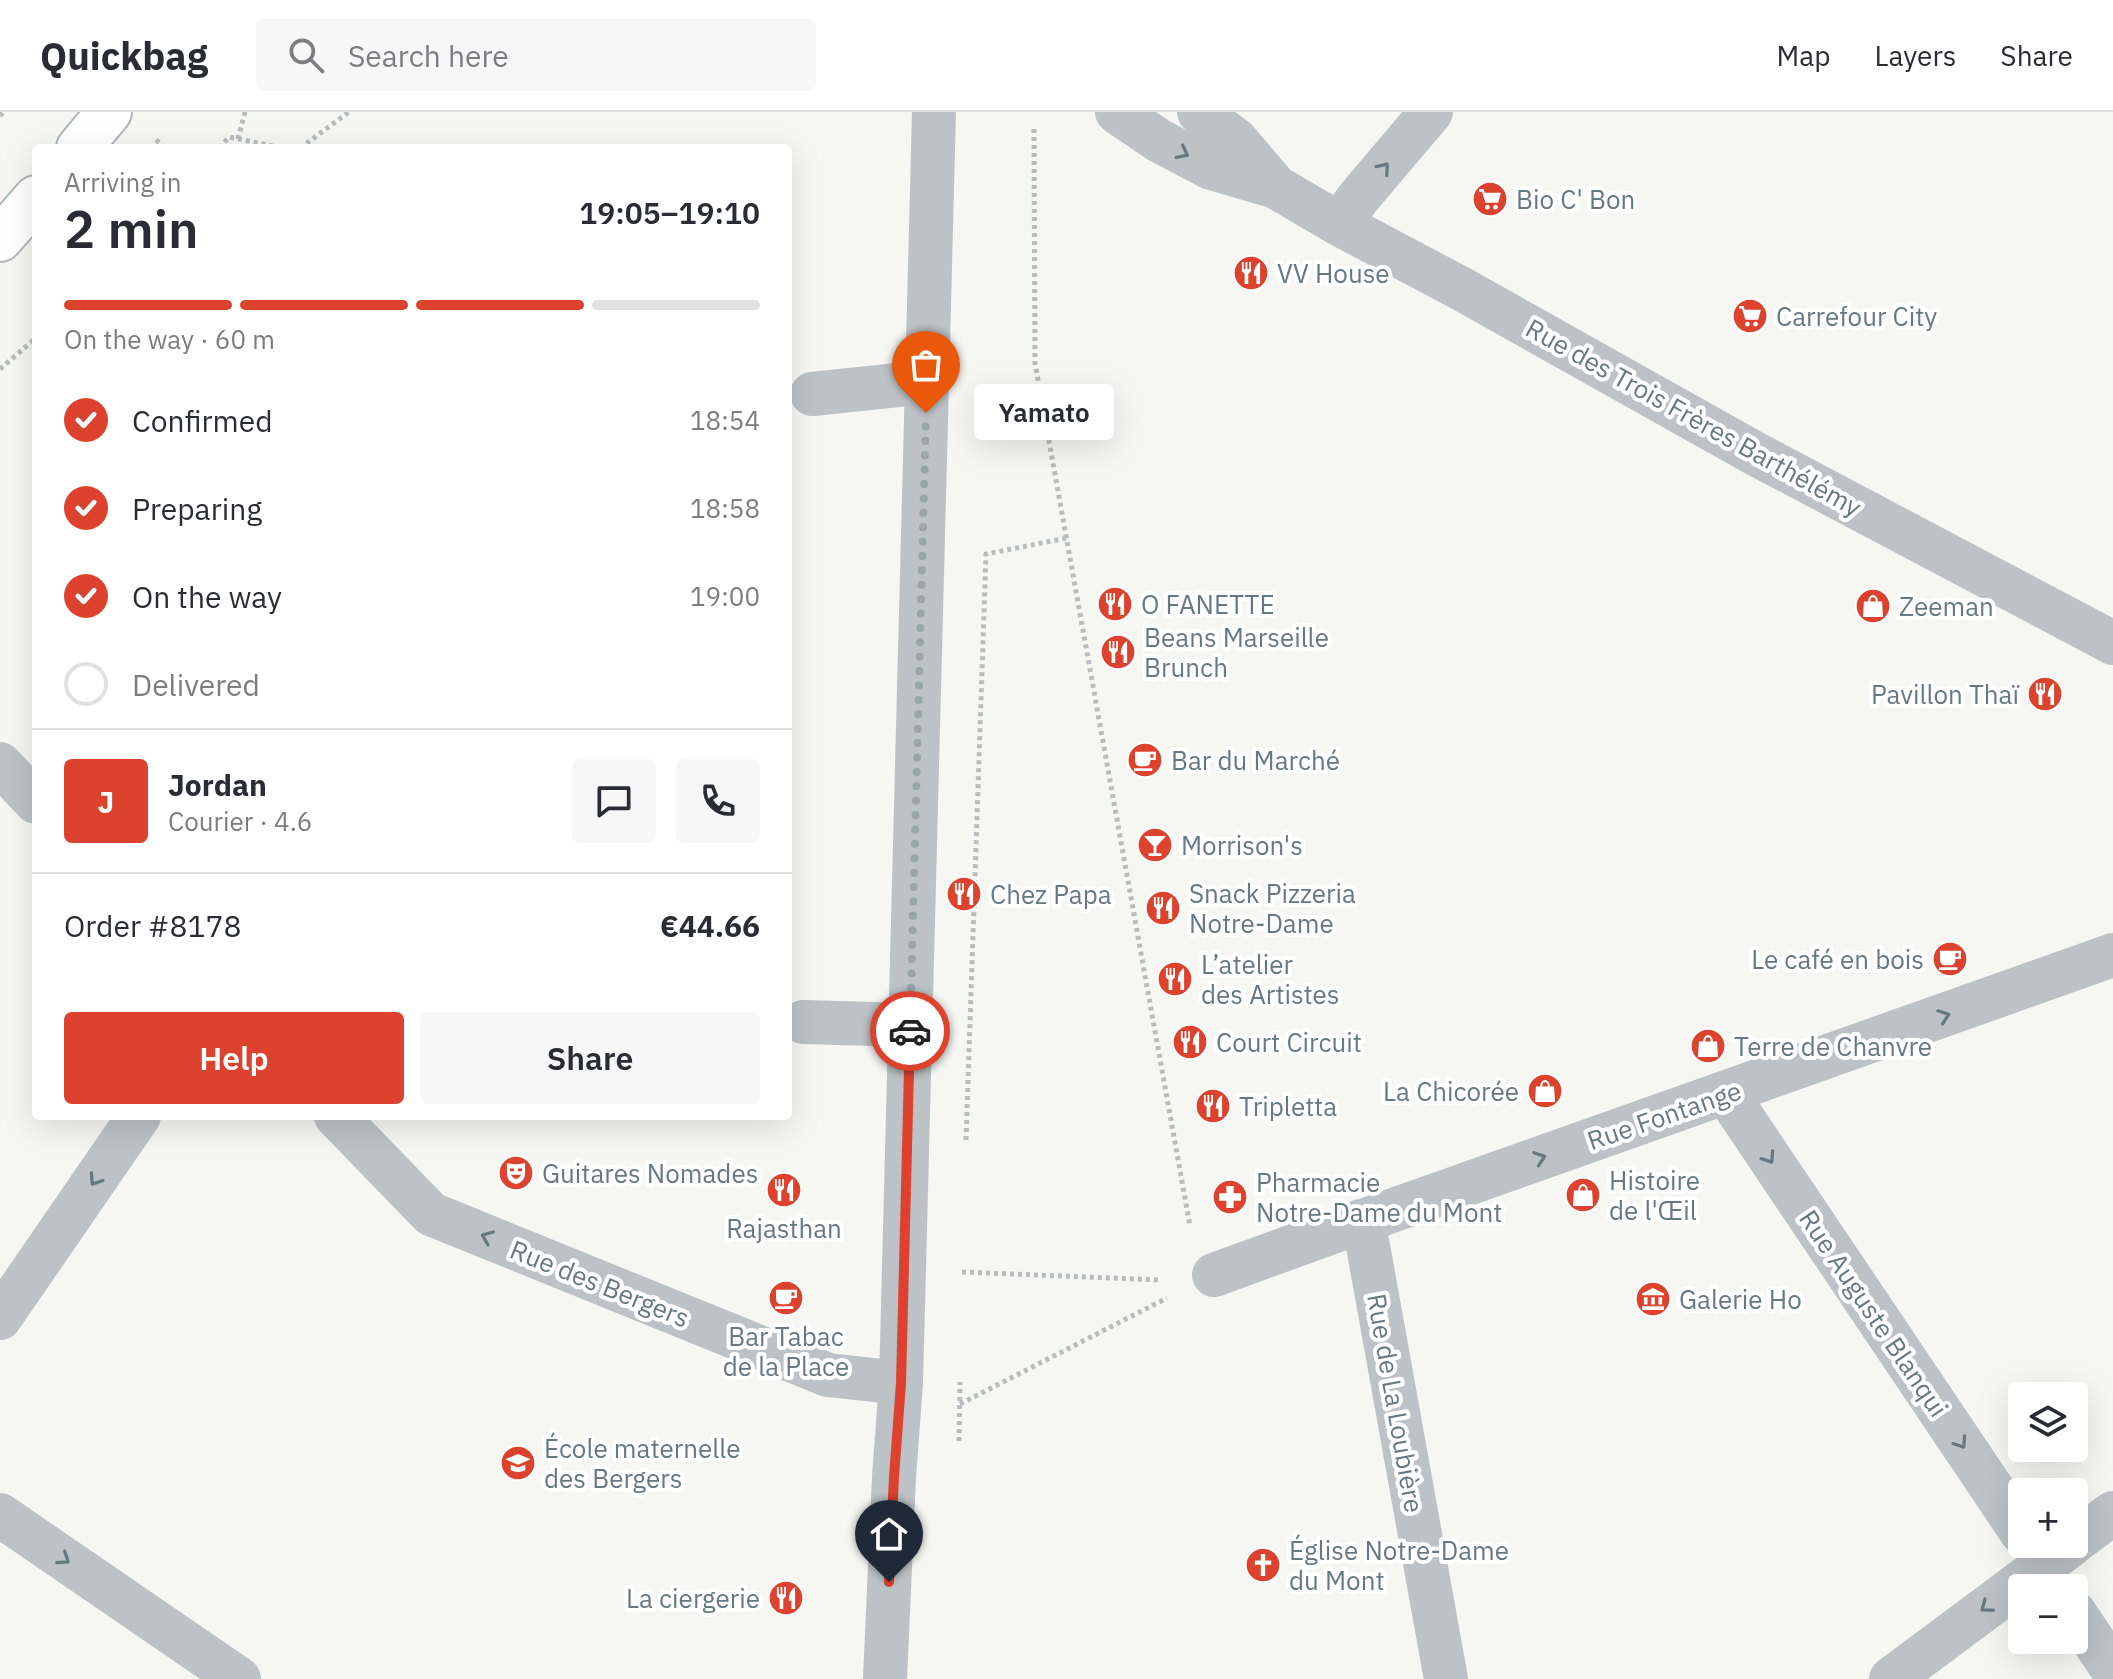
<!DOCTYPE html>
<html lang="en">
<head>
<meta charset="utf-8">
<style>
	body { margin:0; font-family:"IBM Plex Sans",sans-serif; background:#f7f7f7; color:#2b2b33; height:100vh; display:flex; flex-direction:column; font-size:30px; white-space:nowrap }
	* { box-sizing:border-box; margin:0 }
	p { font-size:26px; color:#7c7c81 }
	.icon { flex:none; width:44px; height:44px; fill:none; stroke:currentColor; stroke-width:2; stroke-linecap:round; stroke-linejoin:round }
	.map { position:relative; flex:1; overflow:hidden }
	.details { position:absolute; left:32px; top:32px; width:760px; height:976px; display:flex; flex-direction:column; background:#fff; border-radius:8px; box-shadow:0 8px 32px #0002 }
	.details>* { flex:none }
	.controls { position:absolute; left:2008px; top:1270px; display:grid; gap:16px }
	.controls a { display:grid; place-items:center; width:80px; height:80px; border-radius:8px; background:#fff; box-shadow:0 8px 32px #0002; font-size:40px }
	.pin { position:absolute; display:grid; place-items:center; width:68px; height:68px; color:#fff; margin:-82px -34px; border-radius:50% 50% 50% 0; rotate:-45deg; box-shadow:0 0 8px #0007 }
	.pin .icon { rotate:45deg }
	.courier { position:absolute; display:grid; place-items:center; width:80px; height:80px; margin:-40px; border:6px solid #dc422d; border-radius:50%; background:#fff; color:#222; box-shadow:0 2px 10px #0007 }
	.bubble { position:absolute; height:56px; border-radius:8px; background:#fff; box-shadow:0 8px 32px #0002; font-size:26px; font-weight:600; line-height:56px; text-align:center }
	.head em { font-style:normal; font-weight:600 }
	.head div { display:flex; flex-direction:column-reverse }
	.head { display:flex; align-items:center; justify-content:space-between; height:136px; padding:0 32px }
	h1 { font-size:52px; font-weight:600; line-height:60px }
	.bar { display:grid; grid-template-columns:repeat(4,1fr); gap:12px 8px; align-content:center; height:96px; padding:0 32px }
	.bar i { height:10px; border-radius:6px; background:#e1e1e2 }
	.bar .selected { background:#dc422d }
	.bar p { grid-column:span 4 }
	.line { display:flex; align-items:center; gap:20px; padding:0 32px; border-top:2px solid #e1e1e2 }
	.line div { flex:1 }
	.round { display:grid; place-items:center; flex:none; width:84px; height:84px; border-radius:8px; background:#f7f7f7 }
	ol { padding:0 32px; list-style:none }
	li { display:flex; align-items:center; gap:24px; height:88px }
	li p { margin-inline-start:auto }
	li .icon { padding:8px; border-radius:50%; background:#dc422d; color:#fff; stroke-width:4 }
	li:last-child { color:#7c7c81 }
	li i { width:44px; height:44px; border:4px solid #e1e1e2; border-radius:50% }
	.primary-button { display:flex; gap:16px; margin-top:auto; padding:16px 32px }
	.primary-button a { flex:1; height:92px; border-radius:8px; background:#dc422d; color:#fff; font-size:32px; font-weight:600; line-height:92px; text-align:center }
	.primary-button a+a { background:#f7f7f7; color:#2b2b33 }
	header { display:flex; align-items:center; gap:48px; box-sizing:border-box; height:112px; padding:0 40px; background:#fff; border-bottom:2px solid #e1e1e2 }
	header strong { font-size:38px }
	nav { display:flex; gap:44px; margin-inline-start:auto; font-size:28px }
	.search { width:560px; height:72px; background:#f7f7f7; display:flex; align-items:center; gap:20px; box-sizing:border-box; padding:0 28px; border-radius:8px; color:#7c7c81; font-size:30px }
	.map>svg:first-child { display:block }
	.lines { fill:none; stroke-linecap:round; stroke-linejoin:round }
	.major-casing { stroke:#b0b6b9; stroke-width:48 }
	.path { stroke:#b9bcbe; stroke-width:5; stroke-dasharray:4 4; stroke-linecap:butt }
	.minor { stroke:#bcc2c5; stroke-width:44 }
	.major { stroke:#fff; stroke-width:44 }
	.oneway { stroke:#667983 }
	.done { stroke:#98a5aa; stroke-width:8; stroke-dasharray:0 14.4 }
	.route { stroke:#dc422d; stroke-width:10 }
	.labels { text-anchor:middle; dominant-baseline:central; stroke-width:8; stroke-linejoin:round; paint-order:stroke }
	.poi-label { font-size:26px; fill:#667983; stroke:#fff; text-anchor:start }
	.street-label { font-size:26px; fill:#667983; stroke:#fff }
</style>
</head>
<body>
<header>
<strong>Quickbag</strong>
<div class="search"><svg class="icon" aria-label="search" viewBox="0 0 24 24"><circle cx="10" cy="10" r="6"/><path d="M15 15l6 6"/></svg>Search here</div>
<nav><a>Map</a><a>Layers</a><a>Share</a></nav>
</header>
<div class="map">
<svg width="2113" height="1567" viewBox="0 0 2113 1567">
	<rect width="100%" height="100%" fill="#f6f6f3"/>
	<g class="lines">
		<defs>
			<path id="major" d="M79,36L109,0
				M0,127L36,86"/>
		</defs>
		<use href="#major" class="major-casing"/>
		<path class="path" d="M0,4L3,0
			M1034,17L1035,251L1190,1114
			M238,27L245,0
			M156,28L165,36
			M219,36L229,25L282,36
			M300,36L349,0
			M0,257L36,226
			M966,1028L986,442L1067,426
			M962,1160L1161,1168
			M960,1292L1167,1186
			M959,1329L960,1270"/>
		<path class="minor" d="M1117,0L1158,28L1211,56L1276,75L1339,112L1460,176L1754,341L2113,531
			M1199,0L1236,28L1276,75
			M1339,112L1359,85L1431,0
			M812,282L927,270
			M0,652L36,690
			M803,910L910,913
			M1726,981L2022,1421
			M336,1004L431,1102L828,1263L901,1271
			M1361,1109L1368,1134L1446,1567
			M1214,1163L1332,1120L2113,843
			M0,1206L139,1004
			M0,1403L239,1567
			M2074,1430L2113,1401
			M2074,1500L2113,1558
			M885,1567L894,1365L901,1271L934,0
			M1891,1567L2072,1432"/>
		<use href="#major" class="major"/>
	</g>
	<defs><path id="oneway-chevron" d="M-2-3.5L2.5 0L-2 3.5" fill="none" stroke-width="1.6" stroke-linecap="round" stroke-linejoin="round" transform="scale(2)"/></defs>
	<g class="oneway">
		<use href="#oneway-chevron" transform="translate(1183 41) rotate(27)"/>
		<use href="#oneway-chevron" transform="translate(1384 56) rotate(-50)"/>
		<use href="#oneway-chevron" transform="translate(1944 904) rotate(-20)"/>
		<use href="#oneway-chevron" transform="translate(1540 1046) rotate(-19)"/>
		<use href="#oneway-chevron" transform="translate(1769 1046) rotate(56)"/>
		<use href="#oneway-chevron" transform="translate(95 1068) rotate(124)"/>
		<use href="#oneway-chevron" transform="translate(487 1125) rotate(-158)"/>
		<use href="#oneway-chevron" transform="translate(1961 1331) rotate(56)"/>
		<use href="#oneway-chevron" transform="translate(64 1447) rotate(34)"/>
		<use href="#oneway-chevron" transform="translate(1986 1495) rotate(143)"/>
	</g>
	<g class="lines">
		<path class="done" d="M910,919L926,301"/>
		<path class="route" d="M889,1470L894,1365L901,1271L910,919"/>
	</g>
	<defs>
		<symbol id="supermarket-disc" viewBox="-11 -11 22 22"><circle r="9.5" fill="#dc422d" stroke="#fff"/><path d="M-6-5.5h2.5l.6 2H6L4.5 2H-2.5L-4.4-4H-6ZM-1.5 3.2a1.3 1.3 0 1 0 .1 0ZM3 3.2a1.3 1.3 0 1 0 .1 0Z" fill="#fff"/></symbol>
		<symbol id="restaurant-disc" viewBox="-11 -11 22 22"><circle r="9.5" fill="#dc422d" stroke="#fff"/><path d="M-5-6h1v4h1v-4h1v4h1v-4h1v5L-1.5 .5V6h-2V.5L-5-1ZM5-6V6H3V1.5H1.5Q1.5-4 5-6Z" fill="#fff"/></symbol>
		<symbol id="shop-disc" viewBox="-11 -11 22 22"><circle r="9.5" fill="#dc422d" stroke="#fff"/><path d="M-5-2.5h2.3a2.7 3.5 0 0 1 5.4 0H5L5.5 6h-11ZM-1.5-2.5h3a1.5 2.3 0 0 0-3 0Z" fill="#fff"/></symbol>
		<symbol id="cafe-disc" viewBox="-11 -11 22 22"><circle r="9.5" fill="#dc422d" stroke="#fff"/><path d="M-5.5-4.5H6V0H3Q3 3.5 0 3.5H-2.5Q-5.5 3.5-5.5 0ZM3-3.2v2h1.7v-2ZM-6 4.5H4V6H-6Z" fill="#fff"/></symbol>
		<symbol id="bar-disc" viewBox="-11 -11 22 22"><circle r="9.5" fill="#dc422d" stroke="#fff"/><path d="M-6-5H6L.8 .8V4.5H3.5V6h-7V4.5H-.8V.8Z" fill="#fff"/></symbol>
		<symbol id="theatre-disc" viewBox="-11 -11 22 22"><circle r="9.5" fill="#dc422d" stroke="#fff"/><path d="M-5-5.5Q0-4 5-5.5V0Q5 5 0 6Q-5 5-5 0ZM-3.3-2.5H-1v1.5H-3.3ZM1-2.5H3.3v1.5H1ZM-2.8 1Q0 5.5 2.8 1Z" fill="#fff"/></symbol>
		<symbol id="pharmacy-disc" viewBox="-11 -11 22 22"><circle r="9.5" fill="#dc422d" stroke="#fff"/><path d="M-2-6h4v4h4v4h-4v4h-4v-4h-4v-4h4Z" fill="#fff"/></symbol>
		<symbol id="museum-disc" viewBox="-11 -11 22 22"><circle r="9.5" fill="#dc422d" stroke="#fff"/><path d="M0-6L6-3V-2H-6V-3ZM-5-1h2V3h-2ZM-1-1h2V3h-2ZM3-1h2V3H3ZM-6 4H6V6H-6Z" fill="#fff"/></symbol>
		<symbol id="school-disc" viewBox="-11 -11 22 22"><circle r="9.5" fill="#dc422d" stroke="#fff"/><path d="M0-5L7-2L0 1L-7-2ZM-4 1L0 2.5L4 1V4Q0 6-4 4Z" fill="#fff"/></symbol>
		<symbol id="church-disc" viewBox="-11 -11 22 22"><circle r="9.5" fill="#dc422d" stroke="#fff"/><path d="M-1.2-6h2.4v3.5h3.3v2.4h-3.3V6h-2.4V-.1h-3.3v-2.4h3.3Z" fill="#fff"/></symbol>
	</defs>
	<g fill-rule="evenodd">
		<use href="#supermarket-disc" x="1470" y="67" width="40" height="40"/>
		<use href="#restaurant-disc" x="1231" y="141" width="40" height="40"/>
		<use href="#supermarket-disc" x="1730" y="184" width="40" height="40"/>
		<use href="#restaurant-disc" x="1095" y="472" width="40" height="40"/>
		<use href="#shop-disc" x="1853" y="474" width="40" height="40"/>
		<use href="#restaurant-disc" x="1098" y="520" width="40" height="40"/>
		<use href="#restaurant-disc" x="2025" y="562" width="40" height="40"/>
		<use href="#cafe-disc" x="1125" y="628" width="40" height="40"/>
		<use href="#bar-disc" x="1135" y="713" width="40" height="40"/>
		<use href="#restaurant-disc" x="944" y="762" width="40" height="40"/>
		<use href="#restaurant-disc" x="1143" y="776" width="40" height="40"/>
		<use href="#cafe-disc" x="1930" y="827" width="40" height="40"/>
		<use href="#restaurant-disc" x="1155" y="847" width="40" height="40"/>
		<use href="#restaurant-disc" x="1170" y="910" width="40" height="40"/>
		<use href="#shop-disc" x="1688" y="914" width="40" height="40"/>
		<use href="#shop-disc" x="1525" y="959" width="40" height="40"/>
		<use href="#restaurant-disc" x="1193" y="974" width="40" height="40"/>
		<use href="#theatre-disc" x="496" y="1041" width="40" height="40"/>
		<use href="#restaurant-disc" x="764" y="1058" width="40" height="40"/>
		<use href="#shop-disc" x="1563" y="1063" width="40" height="40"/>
		<use href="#pharmacy-disc" x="1210" y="1065" width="40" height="40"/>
		<use href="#cafe-disc" x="766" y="1166" width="40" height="40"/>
		<use href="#museum-disc" x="1633" y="1167" width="40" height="40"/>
		<use href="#school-disc" x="498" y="1331" width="40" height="40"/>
		<use href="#church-disc" x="1243" y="1433" width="40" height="40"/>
		<use href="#restaurant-disc" x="766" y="1466" width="40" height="40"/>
	</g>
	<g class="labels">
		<g class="poi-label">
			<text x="1516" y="87">Bio C' Bon</text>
			<text x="1277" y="161">VV House</text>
			<text x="1776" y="204">Carrefour City</text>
			<text x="1141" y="492">O FANETTE</text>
			<text x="1899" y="494">Zeeman</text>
			<text x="1144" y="525">Beans Marseille<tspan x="1144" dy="30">Brunch</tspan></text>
			<text x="2019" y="582" text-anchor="end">Pavillon Thaï</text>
			<text x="1171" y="648">Bar du Marché</text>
			<text x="1181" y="733">Morrison's</text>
			<text x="1189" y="781">Snack Pizzeria<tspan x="1189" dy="30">Notre-Dame</tspan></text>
			<text x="990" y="782">Chez Papa</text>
			<text x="1924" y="847" text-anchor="end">Le café en bois</text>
			<text x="1201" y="852">L’atelier<tspan x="1201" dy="30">des Artistes</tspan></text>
			<text x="1216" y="930">Court Circuit</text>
			<text x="1734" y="934">Terre de Chanvre</text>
			<text x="1519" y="979" text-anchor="end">La Chicorée</text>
			<text x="1239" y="994">Tripletta</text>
			<text x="542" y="1061">Guitares Nomades</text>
			<text x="1609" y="1068">Histoire<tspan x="1609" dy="30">de l'Œil</tspan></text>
			<text x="1256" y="1070">Pharmacie<tspan x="1256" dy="30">Notre-Dame du Mont</tspan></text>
			<text x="784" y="1116" text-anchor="middle">Rajasthan</text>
			<text x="1679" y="1187">Galerie Ho</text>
			<text x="786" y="1224" text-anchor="middle">Bar Tabac<tspan x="786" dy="30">de la Place</tspan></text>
			<text x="544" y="1336">École maternelle<tspan x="544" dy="30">des Bergers</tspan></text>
			<text x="1289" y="1438">Église Notre-Dame<tspan x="1289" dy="30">du Mont</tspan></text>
			<text x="760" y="1486" text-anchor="end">La ciergerie</text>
		</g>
		<g class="street-label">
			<text transform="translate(1694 305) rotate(29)">Rue des Trois Frères Barthélémy</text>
			<text transform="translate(1664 1003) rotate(-19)">Rue Fontange</text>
			<text transform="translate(600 1171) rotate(22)">Rue des Bergers</text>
			<text transform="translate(1874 1201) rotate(56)">Rue Auguste Blanqui</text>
			<text transform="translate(1396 1291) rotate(80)">Rue de La Loubière</text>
		</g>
	</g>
</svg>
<div class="controls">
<a><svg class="icon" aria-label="layers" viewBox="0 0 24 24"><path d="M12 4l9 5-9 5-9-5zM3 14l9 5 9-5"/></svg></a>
<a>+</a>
<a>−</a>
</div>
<div class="pin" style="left:926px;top:301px;background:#ea580c"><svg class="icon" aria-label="bag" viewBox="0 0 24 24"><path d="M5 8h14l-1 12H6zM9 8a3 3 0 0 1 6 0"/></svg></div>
<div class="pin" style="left:889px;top:1470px;background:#1f2937"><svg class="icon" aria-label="home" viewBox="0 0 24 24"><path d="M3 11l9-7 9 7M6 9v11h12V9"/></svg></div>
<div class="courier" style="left:910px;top:919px"><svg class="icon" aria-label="car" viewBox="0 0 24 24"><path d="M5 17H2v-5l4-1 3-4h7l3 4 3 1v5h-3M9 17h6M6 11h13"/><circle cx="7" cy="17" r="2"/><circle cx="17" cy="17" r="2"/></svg></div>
<div class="bubble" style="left:974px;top:272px;width:140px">Yamato</div>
<section class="details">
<div class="head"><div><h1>2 min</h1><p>Arriving in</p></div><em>19:05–19:10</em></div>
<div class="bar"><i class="selected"></i><i class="selected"></i><i class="selected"></i><i></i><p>On the way · 60 m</p></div>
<ol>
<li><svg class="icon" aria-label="check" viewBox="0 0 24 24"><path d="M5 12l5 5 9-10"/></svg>Confirmed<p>18:54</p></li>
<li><svg class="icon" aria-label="check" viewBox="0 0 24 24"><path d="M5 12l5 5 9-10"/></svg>Preparing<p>18:58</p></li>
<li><svg class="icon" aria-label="check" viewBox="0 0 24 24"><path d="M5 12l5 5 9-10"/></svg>On the way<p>19:00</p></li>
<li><i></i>Delivered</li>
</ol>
<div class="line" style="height:144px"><b class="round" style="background:#dc422d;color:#fff">J</b><div><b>Jordan</b><p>Courier · 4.6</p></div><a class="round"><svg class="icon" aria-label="chat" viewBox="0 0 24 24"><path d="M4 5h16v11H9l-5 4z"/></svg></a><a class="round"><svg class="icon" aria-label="phone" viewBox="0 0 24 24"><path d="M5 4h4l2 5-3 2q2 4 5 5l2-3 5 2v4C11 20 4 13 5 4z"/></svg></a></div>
<div class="line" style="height:104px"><div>Order #8178</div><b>€44.66</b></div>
<div class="primary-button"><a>Help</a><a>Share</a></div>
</section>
</div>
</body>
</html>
